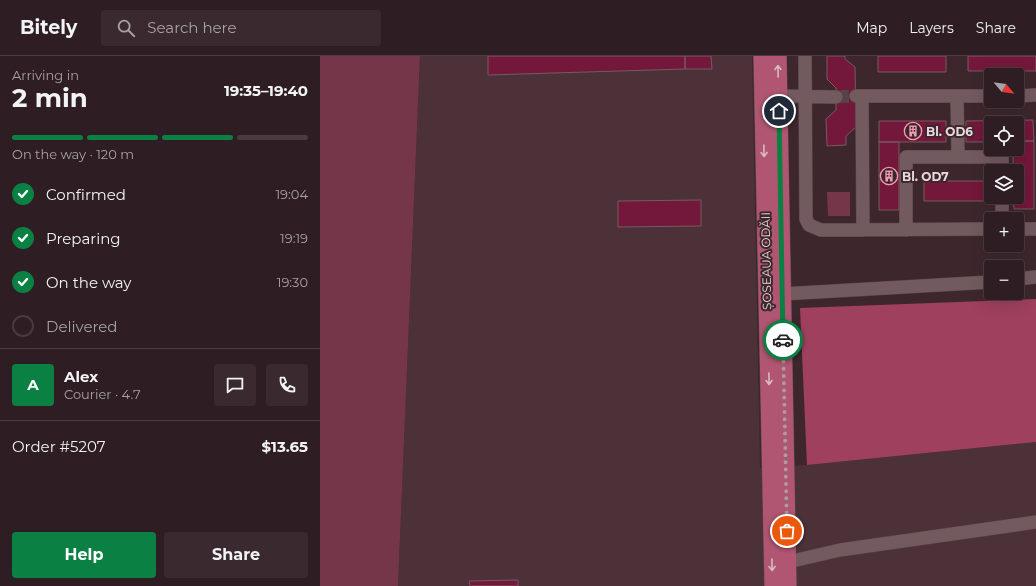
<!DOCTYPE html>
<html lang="en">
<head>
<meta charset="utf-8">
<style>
	body { margin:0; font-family:Montserrat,sans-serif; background:#3a2a2f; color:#f1f3f6; height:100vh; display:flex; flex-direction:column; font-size:15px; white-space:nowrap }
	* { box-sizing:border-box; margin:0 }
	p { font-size:13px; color:#a7a2a5 }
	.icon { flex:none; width:22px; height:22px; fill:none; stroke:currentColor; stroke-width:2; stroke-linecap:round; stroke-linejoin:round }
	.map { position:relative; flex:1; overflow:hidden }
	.sheet { display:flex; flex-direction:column; background:#2e1d22; width:320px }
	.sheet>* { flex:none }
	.needle { width:26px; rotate:119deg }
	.buttons { position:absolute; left:664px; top:12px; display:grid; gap:8px }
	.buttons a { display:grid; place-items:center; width:40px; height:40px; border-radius:4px; background:#2e1d22; box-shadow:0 4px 16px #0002,0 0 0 1px #493b40; font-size:20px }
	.pin { position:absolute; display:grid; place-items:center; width:34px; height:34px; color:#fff; margin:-17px; border:2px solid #fff; border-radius:50%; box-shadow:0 1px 4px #0007 }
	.courier { position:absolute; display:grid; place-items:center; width:40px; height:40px; margin:-20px; border:3px solid #0b8043; border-radius:50%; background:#fff; color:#222; box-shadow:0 1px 5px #0007 }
	.head em { font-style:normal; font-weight:700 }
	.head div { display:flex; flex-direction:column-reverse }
	.head { display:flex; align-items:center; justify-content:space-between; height:68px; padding:0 12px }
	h1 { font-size:26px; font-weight:700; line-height:30px }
	.bar { display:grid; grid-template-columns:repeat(4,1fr); gap:6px 4px; align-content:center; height:48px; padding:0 12px }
	.bar i { height:5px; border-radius:3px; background:#493b40 }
	.bar .active { background:#0b8043 }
	.bar p { grid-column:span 4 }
	.line { display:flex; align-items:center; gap:10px; padding:0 12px; border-top:1px solid #493b40 }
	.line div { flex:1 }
	.round { display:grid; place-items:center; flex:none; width:42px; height:42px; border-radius:4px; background:#3a2a2f }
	ol { padding:0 12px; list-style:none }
	li { display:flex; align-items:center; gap:12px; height:44px }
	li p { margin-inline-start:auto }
	li .icon { padding:4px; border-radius:50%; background:#0b8043; color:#fff; stroke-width:4 }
	li:last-child { color:#a7a2a5 }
	li i { width:22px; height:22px; border:2px solid #493b40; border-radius:50% }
	.button { display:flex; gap:8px; margin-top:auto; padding:8px 12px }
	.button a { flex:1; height:46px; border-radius:4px; background:#0b8043; color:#fff; font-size:16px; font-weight:700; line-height:46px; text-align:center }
	.button a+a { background:#3a2a2f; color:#f1f3f6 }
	header { display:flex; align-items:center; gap:24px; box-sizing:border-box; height:56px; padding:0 20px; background:#2e1d22; border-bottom:1px solid #493b40 }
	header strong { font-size:19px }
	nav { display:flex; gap:22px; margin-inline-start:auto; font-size:14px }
	.search { width:280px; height:36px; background:#3a2a2f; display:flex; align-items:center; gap:10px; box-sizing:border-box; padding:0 14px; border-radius:4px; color:#a7a2a5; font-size:15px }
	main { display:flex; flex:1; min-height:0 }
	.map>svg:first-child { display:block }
	.built { fill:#4d3138 }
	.green { fill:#743648 }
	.forest { fill:#9f405e }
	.building { fill:#74183b; stroke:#745b61 }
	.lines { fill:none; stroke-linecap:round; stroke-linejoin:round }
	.minor-tunnel { stroke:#574247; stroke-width:13; stroke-dasharray:13 6; stroke-linecap:butt }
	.minor-casing { stroke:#564549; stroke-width:14 }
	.major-casing { stroke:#564549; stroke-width:18 }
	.minor { stroke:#735a5f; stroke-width:13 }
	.major { stroke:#b05672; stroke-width:17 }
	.oneway { stroke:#dbb9c2 }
	.done { stroke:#ad9b9f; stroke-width:4; stroke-dasharray:0 7.2 }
	.route { stroke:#0b8043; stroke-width:5 }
	.labels { text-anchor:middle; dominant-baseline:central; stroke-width:4; stroke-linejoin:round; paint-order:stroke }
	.poi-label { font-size:12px; font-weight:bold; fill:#e9dadd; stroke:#3d272d; text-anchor:start }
	.street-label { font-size:12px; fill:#e9dadd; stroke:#3d272d }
</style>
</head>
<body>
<header>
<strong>Bitely</strong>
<div class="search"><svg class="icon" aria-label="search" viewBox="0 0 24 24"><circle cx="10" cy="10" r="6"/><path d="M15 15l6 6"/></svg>Search here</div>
<nav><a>Map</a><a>Layers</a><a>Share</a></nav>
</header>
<main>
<section class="sheet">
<div class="head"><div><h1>2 min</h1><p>Arriving in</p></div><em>19:35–19:40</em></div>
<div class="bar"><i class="active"></i><i class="active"></i><i class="active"></i><i></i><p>On the way · 120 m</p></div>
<ol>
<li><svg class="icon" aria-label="check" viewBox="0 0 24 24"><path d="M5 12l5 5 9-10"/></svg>Confirmed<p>19:04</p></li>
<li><svg class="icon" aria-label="check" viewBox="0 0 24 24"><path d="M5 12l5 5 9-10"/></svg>Preparing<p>19:19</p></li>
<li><svg class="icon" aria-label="check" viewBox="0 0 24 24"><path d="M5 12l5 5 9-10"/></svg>On the way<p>19:30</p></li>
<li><i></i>Delivered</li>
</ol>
<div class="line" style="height:72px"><b class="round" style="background:#0b8043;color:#fff">A</b><div><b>Alex</b><p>Courier · 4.7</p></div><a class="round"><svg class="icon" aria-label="chat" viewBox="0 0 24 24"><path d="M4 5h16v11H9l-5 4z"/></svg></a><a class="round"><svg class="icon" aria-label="phone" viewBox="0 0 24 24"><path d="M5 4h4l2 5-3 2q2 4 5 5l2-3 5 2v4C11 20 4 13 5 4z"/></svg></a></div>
<div class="line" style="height:52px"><div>Order #5207</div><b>$13.65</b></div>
<div class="button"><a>Help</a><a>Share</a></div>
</section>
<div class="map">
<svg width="716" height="530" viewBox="0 0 716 530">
	<rect width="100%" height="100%" fill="#3d272d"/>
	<path class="built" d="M100,0H432L440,412L487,409L716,386V530H78Z"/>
	<path class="green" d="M0,0H100L78,530H0Z
		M507,136H530V160H508Z"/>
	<path class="forest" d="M716,243V386L487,409L480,252Z"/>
	<path class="building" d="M168,0H365V13L168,19Z
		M365,0H391L392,13H365Z
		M507,0H525V3L535,11L536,71L526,80V89L507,90L506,63L516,54V32L507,23Z
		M558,0H626V16H558Z
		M648,0H716V15H648Z
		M713,64L714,85H697V67H671V86H646V65Z
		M559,65H626V86H559Z
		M697,85H714V153H694L693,141H697V115H693V93H697Z
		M559,86H579V154H559Z
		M604,125H671V145H604Z
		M381,144V170L298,171V145Z
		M198,524V530H150L149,525Z"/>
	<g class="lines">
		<path class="minor-tunnel" d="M516,41L536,40"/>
		<defs>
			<path id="minor" d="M485,0L486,163L489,169L501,174L671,173
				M459,40L516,41
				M536,40H671
				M542,40L543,174
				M637,40L638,100
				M697,40L716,39
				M682,141V163
				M697,173H716
				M586,174V101H682V115
				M697,223L716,221
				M462,238L671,226
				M468,506L520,494L716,466"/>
			<path id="major" d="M442,0L453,530
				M458,0L468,530"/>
		</defs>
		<use href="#minor" class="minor-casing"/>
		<use href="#major" class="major-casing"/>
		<use href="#minor" class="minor"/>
		<use href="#major" class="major"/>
	</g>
	<defs><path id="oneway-shaft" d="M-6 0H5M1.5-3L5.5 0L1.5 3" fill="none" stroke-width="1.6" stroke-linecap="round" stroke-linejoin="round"/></defs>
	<g class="oneway">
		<use href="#oneway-shaft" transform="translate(458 15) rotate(-91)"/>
		<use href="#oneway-shaft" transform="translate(444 95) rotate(89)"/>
		<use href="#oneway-shaft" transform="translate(449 323) rotate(89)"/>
		<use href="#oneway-shaft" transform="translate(452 509) rotate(89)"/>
	</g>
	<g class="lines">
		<path class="done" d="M463,284L467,475"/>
		<path class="route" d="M459,55L463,284"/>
	</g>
	<defs>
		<symbol id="building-ring" viewBox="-11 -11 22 22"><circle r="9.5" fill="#3d272d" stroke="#f19ab1" stroke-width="1.5"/><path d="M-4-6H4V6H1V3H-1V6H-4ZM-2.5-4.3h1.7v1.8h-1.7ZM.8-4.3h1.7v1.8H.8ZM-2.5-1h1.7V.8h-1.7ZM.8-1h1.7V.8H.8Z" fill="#f19ab1"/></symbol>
	</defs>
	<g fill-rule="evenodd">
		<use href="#building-ring" x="583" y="65" width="20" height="20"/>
		<use href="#building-ring" x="559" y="110" width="20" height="20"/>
	</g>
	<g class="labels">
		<g class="poi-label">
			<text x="606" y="75">Bl. OD6</text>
			<text x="582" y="120">Bl. OD7</text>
		</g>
		<g class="street-label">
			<text transform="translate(446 205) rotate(-91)">ȘOSEAUA ODĂII</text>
		</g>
	</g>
</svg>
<div class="buttons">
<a><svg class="needle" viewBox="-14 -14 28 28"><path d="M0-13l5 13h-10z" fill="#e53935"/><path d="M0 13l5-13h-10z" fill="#a7a2a5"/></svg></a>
<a><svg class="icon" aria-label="locate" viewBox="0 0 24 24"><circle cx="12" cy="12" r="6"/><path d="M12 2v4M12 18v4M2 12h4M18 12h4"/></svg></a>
<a><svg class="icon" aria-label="layers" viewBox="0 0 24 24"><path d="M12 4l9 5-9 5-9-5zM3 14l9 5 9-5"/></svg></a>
<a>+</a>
<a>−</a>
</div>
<div class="pin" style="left:467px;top:475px;background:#ea580c"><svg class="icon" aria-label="bag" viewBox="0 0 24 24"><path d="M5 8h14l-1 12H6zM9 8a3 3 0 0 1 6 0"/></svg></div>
<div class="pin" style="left:459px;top:55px;background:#1f2937"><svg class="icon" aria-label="home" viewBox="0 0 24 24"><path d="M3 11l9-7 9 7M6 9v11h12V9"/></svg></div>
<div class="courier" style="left:463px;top:284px"><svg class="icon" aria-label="car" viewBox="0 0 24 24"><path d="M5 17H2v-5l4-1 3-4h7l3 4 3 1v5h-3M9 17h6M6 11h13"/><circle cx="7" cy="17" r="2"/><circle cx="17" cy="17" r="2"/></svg></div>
</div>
</main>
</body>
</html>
